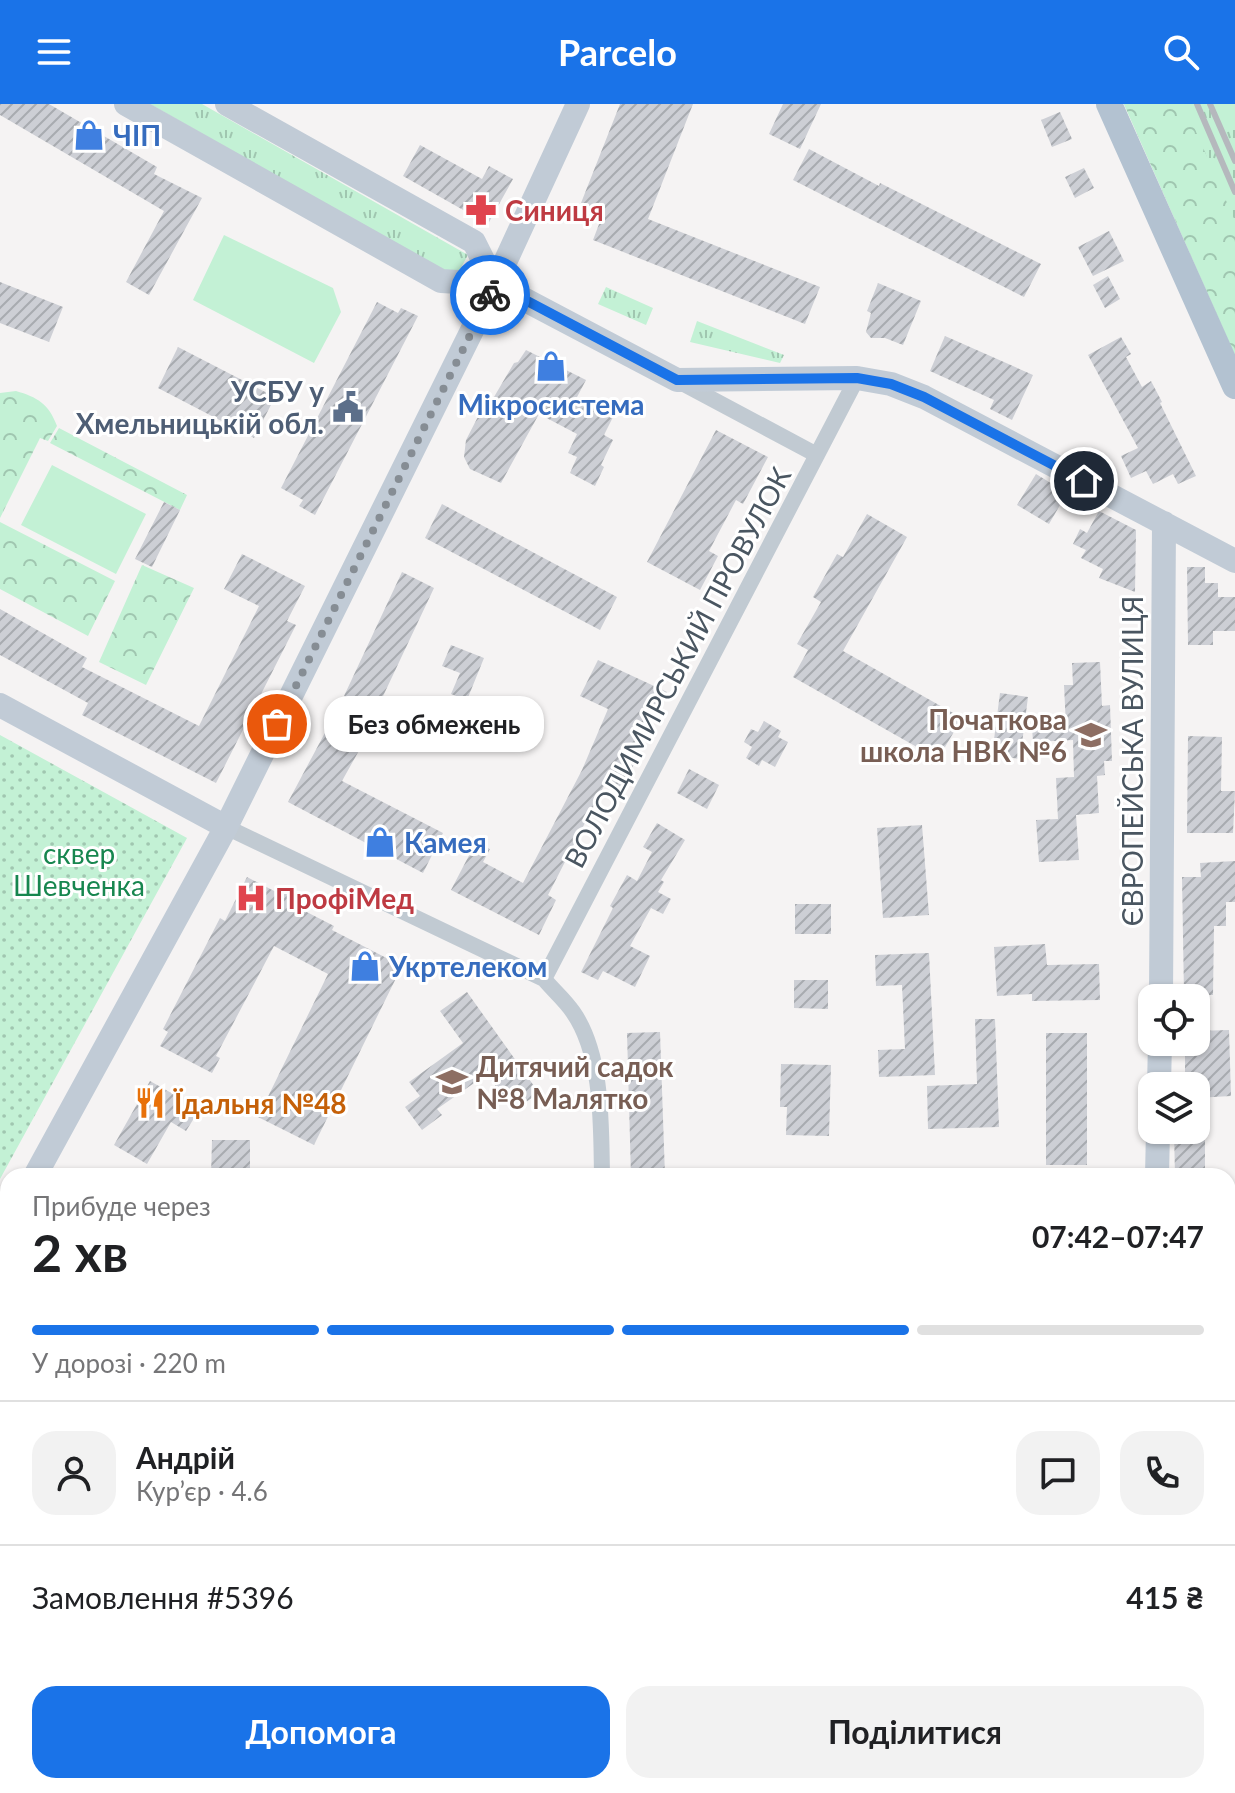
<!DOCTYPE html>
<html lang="uk">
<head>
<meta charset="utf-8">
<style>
	body { margin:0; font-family:Lato,sans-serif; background:#f2f2f2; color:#202124; height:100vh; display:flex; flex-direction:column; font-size:30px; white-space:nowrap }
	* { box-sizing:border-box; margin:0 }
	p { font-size:26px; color:#757577 }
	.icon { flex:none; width:44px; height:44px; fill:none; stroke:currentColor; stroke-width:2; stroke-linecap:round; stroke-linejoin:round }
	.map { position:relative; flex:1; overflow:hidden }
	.panel { position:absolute; left:0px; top:1064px; width:1236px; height:626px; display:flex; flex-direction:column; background:#fff; border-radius:24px 24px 0 0; box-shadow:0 2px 6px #0004 }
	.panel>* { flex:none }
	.buttons { position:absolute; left:1138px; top:880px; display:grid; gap:16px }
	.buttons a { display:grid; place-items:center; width:72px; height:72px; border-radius:16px; background:#fff; box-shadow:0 2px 6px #0004; font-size:40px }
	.pin { position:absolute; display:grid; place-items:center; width:68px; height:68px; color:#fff; margin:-34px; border:4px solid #fff; border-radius:50%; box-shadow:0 2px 8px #0007 }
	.courier { position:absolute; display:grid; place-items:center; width:80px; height:80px; margin:-40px; border:6px solid #1a73e8; border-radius:50%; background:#fff; color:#222; box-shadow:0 2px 10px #0007 }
	.bubble { position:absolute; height:56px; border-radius:24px; background:#fff; box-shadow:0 2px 6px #0004; font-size:26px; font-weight:700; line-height:56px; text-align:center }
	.overview em { font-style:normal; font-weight:700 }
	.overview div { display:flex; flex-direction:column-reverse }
	.overview { display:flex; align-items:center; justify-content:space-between; height:136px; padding:0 32px }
	h1 { font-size:52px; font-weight:700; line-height:60px }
	.bar { display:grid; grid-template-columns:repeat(4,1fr); gap:12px 8px; align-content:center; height:96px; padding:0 32px }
	.bar i { height:10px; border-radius:6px; background:#e0e0e0 }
	.bar .selected { background:#1a73e8 }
	.bar p { grid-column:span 4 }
	.line { display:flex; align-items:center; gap:20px; padding:0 32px; border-top:2px solid #e0e0e0 }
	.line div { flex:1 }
	.round { display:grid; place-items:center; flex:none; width:84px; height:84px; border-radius:24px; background:#f2f2f2 }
	.cta { display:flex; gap:16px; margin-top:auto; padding:16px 32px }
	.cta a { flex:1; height:92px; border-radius:24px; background:#1a73e8; color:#fff; font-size:32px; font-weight:700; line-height:92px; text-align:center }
	.cta a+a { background:#f2f2f2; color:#202124 }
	header { display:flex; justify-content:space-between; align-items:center; height:104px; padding:0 32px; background:#1a73e8; color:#fff; font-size:36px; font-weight:700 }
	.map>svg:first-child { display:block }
	.grass { fill:url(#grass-tufts) }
	.forest { fill:url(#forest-crowns) }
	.park { fill:url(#park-dots) }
	.pitch { fill:#c3f1d5 }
	.building { fill:url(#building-hatch) }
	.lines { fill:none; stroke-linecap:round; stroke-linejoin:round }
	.street { stroke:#c1cad2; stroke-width:16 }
	.secondary { stroke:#c1cbd6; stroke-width:24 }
	.primary { stroke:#b3c2d1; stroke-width:26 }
	.rail { stroke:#b5b8bd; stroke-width:6 }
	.done { stroke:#868d94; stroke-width:8; stroke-dasharray:0 14.4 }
	.route { stroke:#1a73e8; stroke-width:10 }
	.labels { text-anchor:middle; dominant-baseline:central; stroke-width:6; stroke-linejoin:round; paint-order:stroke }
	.shop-label { font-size:28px; font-weight:bold; fill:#366cbe; stroke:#fff; text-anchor:start }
	.health-label { font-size:28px; font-weight:bold; fill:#be3a42; stroke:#fff; text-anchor:start }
	.service-label { font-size:28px; font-weight:bold; fill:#4e5e75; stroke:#fff; text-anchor:end }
	.street-label { font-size:28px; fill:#4a5661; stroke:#fff }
	.education-label { font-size:28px; font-weight:bold; fill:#785e54; stroke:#fff; text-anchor:end }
	.park-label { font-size:28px; fill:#17864f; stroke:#fff }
	.food-label { font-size:28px; font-weight:bold; fill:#c56008; stroke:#fff; text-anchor:start }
</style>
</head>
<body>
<header><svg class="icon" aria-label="menu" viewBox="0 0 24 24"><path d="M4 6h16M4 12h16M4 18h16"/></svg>Parcelo<svg class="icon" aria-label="search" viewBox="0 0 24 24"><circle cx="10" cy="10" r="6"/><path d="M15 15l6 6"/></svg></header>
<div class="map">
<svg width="1235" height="1689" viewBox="0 0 1235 1689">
	<defs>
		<pattern id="grass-tufts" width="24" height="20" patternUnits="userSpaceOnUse" patternTransform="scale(2)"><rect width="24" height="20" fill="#c3f1d5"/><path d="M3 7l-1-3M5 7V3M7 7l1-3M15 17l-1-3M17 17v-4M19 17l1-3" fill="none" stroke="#a0c6b0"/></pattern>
		<pattern id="forest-crowns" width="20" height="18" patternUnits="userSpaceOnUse" patternTransform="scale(2)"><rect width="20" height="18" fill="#c3f1d5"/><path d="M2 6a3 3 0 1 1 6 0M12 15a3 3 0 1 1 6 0" fill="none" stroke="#a0c6b0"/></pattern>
		<pattern id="park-dots" width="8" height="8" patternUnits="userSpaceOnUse" patternTransform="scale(2)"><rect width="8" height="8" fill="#c3f1d5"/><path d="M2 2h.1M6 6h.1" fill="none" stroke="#a0c6b0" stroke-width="1.8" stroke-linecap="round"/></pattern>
		<pattern id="building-hatch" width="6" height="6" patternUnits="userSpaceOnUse" patternTransform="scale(2)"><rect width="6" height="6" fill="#cdcfd5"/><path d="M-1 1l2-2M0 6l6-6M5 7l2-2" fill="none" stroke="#a8abb0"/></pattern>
	</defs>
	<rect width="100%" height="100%" fill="#f5f3f3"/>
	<path class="grass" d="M150,0H202L468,151L455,174Z
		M1124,0H1235V251Z
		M606,183L653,204L646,221L598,200Z
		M697,217L784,251L780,259L690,238Z"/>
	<path class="forest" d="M1124,0H1184L1235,117V251Z
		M16,287C37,293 49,300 57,322L48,337L40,334L0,414V289Z
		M59,324L187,391L180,406L50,339Z
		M0,418L115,477L88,532L0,485Z
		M142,461L194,484L146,581L99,558Z"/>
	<path class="park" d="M0,631L187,734L0,1075Z
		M596,1682H1142V1689H595Z"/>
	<path class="pitch" d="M224,131L333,184L341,208L314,259L193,196Z
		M52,361L146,410L116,470L21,421Z"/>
	<path class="building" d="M0,0H49L157,63L154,70L202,94L149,191L126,178L164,107L0,11Z
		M620,0H693L648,115L820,183L805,220L593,136L604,107L581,99Z
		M783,0H821L800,45L769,30Z
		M1060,8L1072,35L1052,43L1041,16Z
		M420,41L482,75L489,62L513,75L488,120L403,72Z
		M809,45L879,82L880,79L1041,160L1024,193L793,76Z
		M1084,64L1094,84L1075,94L1065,73Z
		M1109,127L1124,157L1093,172L1078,143Z
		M1108,172L1120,195L1105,204L1093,181Z
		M0,178L63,203L49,238L0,219Z
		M878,179L921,197L903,241L885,234H871L866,228L871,209L867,207Z
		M377,198L398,209L401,204L418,212L315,411L299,402L303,396L281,384Z
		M945,232L1033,271L1012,316L990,305L994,296L930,267Z
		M1121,233L1131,250L1126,253L1142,283L1151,277L1162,298L1160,299L1196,372L1178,380L1173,370L1153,380L1146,367L1131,374L1121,352L1138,344L1088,251Z
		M178,243L275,293L254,334L158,284Z
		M526,246L586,276L576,295L613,313L604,331L613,336L601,361L604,363L595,382L570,369L577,353L568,349L577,330L539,310L501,379L470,365L464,353L466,336L483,303L494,293L514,259L518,258Z
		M716,326L768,353L743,400L736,396L709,447L718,452L700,486L647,458Z
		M1036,370L1067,389L1049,420L1017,401Z
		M164,398L180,406L152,463L135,455Z
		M442,400L617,493L600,526L425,434Z
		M1099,407L1136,426L1135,488L1099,474L1103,465L1081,454L1086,446L1073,440L1080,425L1087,429Z
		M867,410L907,433L843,547L962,614L938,655L793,573L808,546L797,540L821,498L813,493L837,450L843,453Z
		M242,450L305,482L287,517L296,521L216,679L82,611L88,599L0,551V505L87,554L82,563L199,622L259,502L224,485Z
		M1187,463H1205V479H1218V493H1235V527H1213V541H1188Z
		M402,468L434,484L376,607L344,592Z
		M451,541L484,554L467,596L451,590L460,569L442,562Z
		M598,556L667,588L623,684L607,676L548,791L556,796L539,831L451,786L476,738L490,745L483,758L523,779L582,666L608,605L580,592Z
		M1100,558L1102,602L1110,601L1112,657H1104L1105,671L1097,672L1099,709L1076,711L1079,756L1039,758L1036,716L1058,715L1056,674L1074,673L1073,636L1033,638L1032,623L1066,622L1064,581H1073L1072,559Z
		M1000,589L1028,593L1020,655L992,651Z
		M764,617L781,627L778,633L788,638L775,663L762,656L759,662L746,654L752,643L744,638L751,625L758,628Z
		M327,625L361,643L342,677L443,729L423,769L288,698Z
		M1188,632L1222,633L1221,687H1235L1233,729H1187Z
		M689,665L719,681L707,705L677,689Z
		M657,719L685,736L661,776L664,778L658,788L671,795L663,810L651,804L630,842L650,852L635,883L603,867L598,876L581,868L613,804L610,802L627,771L637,777L652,748L643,743Z
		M922,721L929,811L883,814L877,724Z
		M1235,757V798H1226V822H1214L1213,891H1184L1182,773H1201L1200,759Z
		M247,773L280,790L282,785L299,794L295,802L334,822L332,826L402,862L314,1041L258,1013L328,870L274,842L216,952L220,954L212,969L160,942L168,928L163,925L220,814L225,817Z
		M795,800H831V830H795Z
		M1045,840L1047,861L1099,860L1100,896L1032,897V890L997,892L994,843Z
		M929,849L935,971L879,973L878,946L905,945L902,881L876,882L875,851Z
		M794,876H828V905L794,904Z
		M467,888L539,989L513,1007L487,970L437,1005L442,1011L422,1026L405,1003L420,992L409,978L463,939L440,907Z
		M975,915H995L999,1023L928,1025L927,982L977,980Z
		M1229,926L1231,992L1196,994V982H1185V938H1196V927Z
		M660,928L665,1072H631L627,929Z
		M1046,929H1087V1061H1046Z
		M781,960L831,961L829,1032L786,1031L787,1003H780Z
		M150,977L182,995L179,1001L196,1011L186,1027L171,1018L147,1060L114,1041Z
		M1174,1026H1205V1072H1175Z
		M212,1036H250V1072H211Z"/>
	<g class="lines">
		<path class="street" d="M682,279L817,351
			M226,723L544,875C553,886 565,896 573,908C603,951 601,1021 602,1072
			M544,875L857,274
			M1228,1557H1235
			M586,1689V1682"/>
		<path class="secondary" d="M126,0L441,177L495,180L677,276L857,274L891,280L924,293L1235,457
			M227,0L474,138L495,180
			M0,601L226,723
			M1161,894L1164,419
			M1159,982L1160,938
			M35,1072L226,723L495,180L578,0
			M1157,1072L1158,1026
			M0,1136L8,1122
			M0,1209H8
			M1228,1212H1235
			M1163,1682V1689
			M1220,1682V1689"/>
		<path class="primary" d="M1109,0L1235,282"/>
		<path class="rail" d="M1197,0L1235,88
			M1210,0L1235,57"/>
	</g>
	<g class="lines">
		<path class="done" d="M277,620L490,191"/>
		<path class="route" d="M490,191L495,180L677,276L857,274L891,280L924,293L1084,377"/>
	</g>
	<defs>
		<symbol id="shop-bare" viewBox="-9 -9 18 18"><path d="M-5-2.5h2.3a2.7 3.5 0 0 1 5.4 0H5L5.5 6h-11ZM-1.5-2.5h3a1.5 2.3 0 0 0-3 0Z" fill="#3f7fe0" stroke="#fff" stroke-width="2.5" paint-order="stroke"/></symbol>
		<symbol id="pharmacy-bare" viewBox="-9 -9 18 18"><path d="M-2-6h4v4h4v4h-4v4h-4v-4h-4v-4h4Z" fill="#e0444e" stroke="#fff" stroke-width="2.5" paint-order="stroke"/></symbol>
		<symbol id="civic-bare" viewBox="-9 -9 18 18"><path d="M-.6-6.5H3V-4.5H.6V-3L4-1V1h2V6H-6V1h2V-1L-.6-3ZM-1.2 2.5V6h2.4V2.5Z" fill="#5c6f8a" stroke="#fff" stroke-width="2.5" paint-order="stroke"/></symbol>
		<symbol id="school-bare" viewBox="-9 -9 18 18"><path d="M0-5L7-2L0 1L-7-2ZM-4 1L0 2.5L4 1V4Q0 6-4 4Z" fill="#8d6e63" stroke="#fff" stroke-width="2.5" paint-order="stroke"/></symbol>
		<symbol id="hospital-bare" viewBox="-9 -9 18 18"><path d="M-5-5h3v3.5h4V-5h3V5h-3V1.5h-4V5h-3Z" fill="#e0444e" stroke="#fff" stroke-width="2.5" paint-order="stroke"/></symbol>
		<symbol id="restaurant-bare" viewBox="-9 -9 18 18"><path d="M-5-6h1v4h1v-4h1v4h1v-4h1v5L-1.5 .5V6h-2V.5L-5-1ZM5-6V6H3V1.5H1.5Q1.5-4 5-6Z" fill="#e8710a" stroke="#fff" stroke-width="2.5" paint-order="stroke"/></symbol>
	</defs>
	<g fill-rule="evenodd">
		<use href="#shop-bare" x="67" y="9" width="44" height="44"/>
		<use href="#pharmacy-bare" x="459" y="84" width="44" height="44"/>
		<use href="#shop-bare" x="529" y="240" width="44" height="44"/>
		<use href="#civic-bare" x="326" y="281" width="44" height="44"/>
		<use href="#school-bare" x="1069" y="609" width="44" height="44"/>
		<use href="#shop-bare" x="358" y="716" width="44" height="44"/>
		<use href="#hospital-bare" x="229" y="772" width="44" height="44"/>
		<use href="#shop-bare" x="343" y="840" width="44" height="44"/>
		<use href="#school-bare" x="430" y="956" width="44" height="44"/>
		<use href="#restaurant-bare" x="128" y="977" width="44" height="44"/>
	</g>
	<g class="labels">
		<g class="shop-label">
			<text x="113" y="31">ЧІП</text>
			<text x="551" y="300" text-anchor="middle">Мікросистема</text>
			<text x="404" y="738">Камея</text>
			<text x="389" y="862">Укртелеком</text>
		</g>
		<g class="health-label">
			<text x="505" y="106">Синиця</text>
			<text x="275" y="794">ПрофіМед</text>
		</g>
		<g class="service-label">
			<text x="324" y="287">УСБУ у<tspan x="324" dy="32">Хмельницькій обл.</tspan></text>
		</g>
		<g class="street-label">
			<text transform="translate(677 563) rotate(-62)">ВОЛОДИМИРСЬКИЙ ПРОВУЛОК</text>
			<text transform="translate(1132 657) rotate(-90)">ЄВРОПЕЙСЬКА ВУЛИЦЯ</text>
		</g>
		<g class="education-label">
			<text x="1067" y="615">Початкова<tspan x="1067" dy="32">школа НВК №6</tspan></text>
			<text x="476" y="962" text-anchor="start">Дитячий садок<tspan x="476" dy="32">№8 Малятко</tspan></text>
		</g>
		<g class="park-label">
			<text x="79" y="749">сквер<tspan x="79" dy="32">Шевченка</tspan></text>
		</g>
		<g class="food-label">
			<text x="174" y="999">Їдальня №48</text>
		</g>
	</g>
</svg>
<div class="buttons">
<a><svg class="icon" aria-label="locate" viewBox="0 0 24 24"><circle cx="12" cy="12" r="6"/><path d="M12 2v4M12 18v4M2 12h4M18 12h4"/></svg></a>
<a><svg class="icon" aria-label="layers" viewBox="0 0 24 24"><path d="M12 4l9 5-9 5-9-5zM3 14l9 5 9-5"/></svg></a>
</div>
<div class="pin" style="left:277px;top:620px;background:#ea580c"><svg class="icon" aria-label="bag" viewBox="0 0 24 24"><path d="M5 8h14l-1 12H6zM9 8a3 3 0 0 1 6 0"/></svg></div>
<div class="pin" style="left:1084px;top:377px;background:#1f2937"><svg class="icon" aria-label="home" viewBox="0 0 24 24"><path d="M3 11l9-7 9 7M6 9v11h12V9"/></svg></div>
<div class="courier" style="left:490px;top:191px"><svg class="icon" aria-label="bike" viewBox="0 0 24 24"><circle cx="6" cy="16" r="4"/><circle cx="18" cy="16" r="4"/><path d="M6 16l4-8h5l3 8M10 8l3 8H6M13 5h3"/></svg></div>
<div class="bubble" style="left:324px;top:592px;width:220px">Без обмежень</div>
<section class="panel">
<div class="overview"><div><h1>2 хв</h1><p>Прибуде через</p></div><em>07:42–07:47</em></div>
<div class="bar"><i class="selected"></i><i class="selected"></i><i class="selected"></i><i></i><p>У дорозі · 220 m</p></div>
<div class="line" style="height:144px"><a class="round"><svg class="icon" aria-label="person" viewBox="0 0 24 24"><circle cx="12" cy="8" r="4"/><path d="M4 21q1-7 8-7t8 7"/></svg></a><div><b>Андрій</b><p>Кур’єр · 4.6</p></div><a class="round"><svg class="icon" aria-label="chat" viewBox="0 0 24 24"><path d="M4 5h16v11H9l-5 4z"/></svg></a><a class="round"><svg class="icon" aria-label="phone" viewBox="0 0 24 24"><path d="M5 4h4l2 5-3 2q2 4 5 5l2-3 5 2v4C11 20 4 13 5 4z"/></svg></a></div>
<div class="line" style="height:104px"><div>Замовлення #5396</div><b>415 ₴</b></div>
<div class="cta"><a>Допомога</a><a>Поділитися</a></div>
</section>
</div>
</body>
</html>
